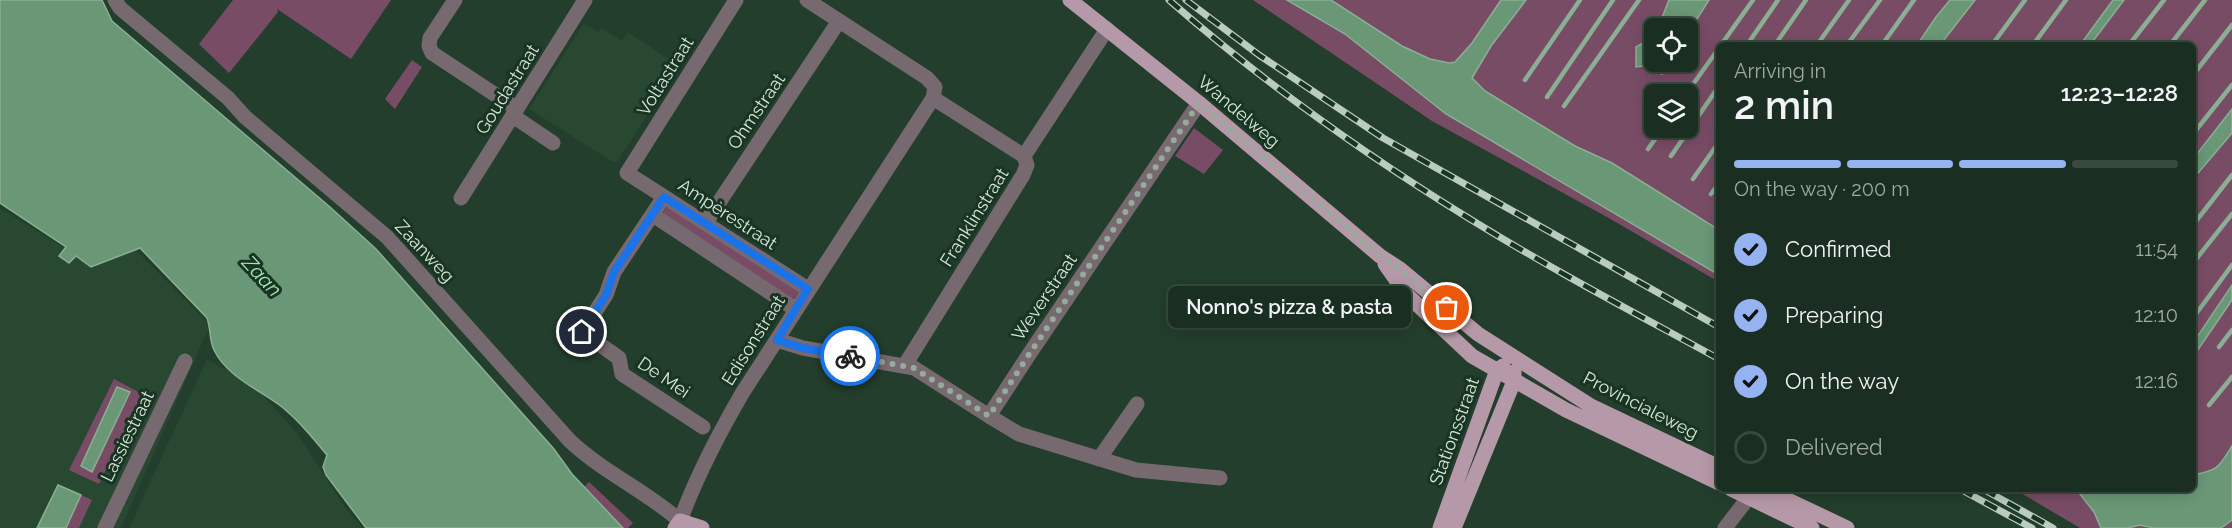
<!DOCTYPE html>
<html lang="en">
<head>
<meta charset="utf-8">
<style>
	body { margin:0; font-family:Raleway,sans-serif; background:#23362a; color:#f1f3f6; height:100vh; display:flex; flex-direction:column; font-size:22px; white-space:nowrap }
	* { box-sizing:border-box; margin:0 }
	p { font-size:20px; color:#9fa8a5 }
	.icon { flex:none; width:33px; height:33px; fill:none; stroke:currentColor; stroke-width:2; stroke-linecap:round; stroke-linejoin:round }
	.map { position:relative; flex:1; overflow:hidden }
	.sheet { position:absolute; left:1716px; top:42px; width:480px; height:450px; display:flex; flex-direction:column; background:#1a2e21; border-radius:9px; box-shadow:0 3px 15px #0003,0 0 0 2px #384a3f }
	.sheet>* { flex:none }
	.buttons { position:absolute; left:1644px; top:18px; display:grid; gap:12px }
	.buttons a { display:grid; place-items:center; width:54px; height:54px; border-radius:9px; background:#1a2e21; box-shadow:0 3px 15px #0003,0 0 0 2px #384a3f; font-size:30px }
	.pin { position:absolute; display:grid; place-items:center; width:51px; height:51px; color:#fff; margin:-26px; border:3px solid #fff; border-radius:50%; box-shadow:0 2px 6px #0007 }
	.courier { position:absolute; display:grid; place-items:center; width:60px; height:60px; margin:-30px; border:4px solid #1a73e8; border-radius:50%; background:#fff; color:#222; box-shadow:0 2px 8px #0007 }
	.bubble { position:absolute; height:42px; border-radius:9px; background:#1a2e21; box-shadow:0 3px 15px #0003,0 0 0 2px #384a3f; font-size:20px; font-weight:600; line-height:42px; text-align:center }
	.head em { font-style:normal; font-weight:600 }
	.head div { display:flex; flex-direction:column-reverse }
	.head { display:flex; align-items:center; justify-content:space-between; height:102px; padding:0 18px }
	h1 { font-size:39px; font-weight:600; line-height:45px }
	.bar { display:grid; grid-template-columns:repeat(4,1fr); gap:9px 6px; align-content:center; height:72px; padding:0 18px }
	.bar i { height:8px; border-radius:4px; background:#384a3f }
	.bar .on { background:#95b2f1 }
	.bar p { grid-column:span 4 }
	ol { padding:0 18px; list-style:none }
	li { display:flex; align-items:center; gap:18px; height:66px }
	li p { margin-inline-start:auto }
	li .icon { padding:6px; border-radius:50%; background:#95b2f1; color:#111; stroke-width:4 }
	li:last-child { color:#9fa8a5 }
	li i { width:33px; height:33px; border:3px solid #384a3f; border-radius:50% }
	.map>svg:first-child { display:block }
	.built { fill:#284831 }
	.green { fill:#794c65; fill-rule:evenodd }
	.water { fill:#6a9877; stroke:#8aaf94; stroke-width:1.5 }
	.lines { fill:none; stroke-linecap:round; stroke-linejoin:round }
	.stream { stroke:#8aaf94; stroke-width:4.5 }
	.minor { stroke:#776970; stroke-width:15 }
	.major { stroke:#b699a8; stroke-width:15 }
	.rail-casing { stroke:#baccbf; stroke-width:7 }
	.rail { stroke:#193422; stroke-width:4.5; stroke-dasharray:14; stroke-linecap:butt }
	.done { stroke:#97ab9c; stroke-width:6; stroke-dasharray:0 10.8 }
	.route { stroke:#1a73e8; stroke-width:8 }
	.labels { text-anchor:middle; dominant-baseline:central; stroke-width:6; stroke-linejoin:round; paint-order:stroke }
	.street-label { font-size:18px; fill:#d5e5d9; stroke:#193422 }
	.water-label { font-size:20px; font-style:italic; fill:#a1e9b6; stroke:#193422 }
</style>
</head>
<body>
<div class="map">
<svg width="2232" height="528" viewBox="0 0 2232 528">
	<rect width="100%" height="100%" fill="#233e2c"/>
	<path class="built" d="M584,23L598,32L601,28L622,41L628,32L679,66L617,162H613L529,109Z
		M0,208L95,267L104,254L134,248L210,325L121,528H0Z
		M207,359L253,385L297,433L346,509L363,528H129Z"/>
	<path class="green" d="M233,0H391L351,59L277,9L278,12L229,73L199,44Z
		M1253,0H1287L1345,34L1446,114L1719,275V282L1607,217L1432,121Z
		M1331,0H1501C1492,14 1466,56 1453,62C1433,72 1351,13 1331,0Z
		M1526,0H1669L1661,20L1656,21L1636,58V67L1643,66L1662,74L1670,62H1688V33L1709,0H1950L1936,17L1917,45H1719V230L1612,164L1575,146L1485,91L1472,78L1491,46ZM1654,94H1688V128H1654Z
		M1975,0H2113L2080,45H1940Z
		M2124,0H2232V109L2193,159V45H2090Z
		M412,60L422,67L395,109L385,99Z
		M1194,128L1223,150L1204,174L1175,156Z
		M2232,133V285L2193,343V179Z
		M666,208H674L801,289L791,302L663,213Z
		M2232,300V446L2219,467L2207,473L2193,475V357Z
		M114,379L142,394L99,484L69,470ZM118,387L129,393L92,471L81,466Z
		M2232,453V528H2080L2014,489H2076L2094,512L2101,525L2193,489L2218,470Z
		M589,482L633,523L628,528H623L584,487Z
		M81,495L92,500L79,528H66Z"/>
	<path class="water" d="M0,0H102L112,21L330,207L376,249L554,449L572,474L623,528H366L326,475L323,467L327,455C313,438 299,421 282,407C260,390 227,377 214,350C209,340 211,329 207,318L140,248L91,267L76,256L69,263L59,256L66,247L0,203Z
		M1287,0H1331L1402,46L1430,59L1449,63L1455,62L1472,43L1501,0H1526L1491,46L1472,78L1485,91L1575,146L1612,163L1719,230V275L1446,114L1345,34Z
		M1669,0H1709L1688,33V28H1654V62H1670L1662,74L1643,66L1636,67V47L1645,42L1647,28L1656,21L1661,20Z
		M1950,0H1975L1940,45H1917L1936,17Z
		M2113,0H2124L2090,45H2080Z
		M2232,109V133L2193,179V159Z
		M2232,285V300L2193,357V343Z
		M117,387L130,392L92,472L81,466Z
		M2232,446V520L2221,528H2154L2140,525L2128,528H2101L2094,512L2076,489H2193V475C2219,470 2219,467 2232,446Z
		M58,485L81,495L66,528H37Z"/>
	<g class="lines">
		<path class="stream" d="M1721,45L1753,0
			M1747,45L1778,0
			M1775,45L1806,0
			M1817,45L1849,0
			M1847,45L1880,0
			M1882,45L1914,0
			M1992,45L2025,0
			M2033,45L2066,0
			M2129,45L2164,0
			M2170,45L2205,0
			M2193,75L2232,25
			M1525,80L1580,0
			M1686,94L1719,48
			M1547,97L1613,0
			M1564,106L1639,0
			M2193,134L2232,85
			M1648,149L1663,128
			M1671,156L1719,86
			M1693,179L1719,142
			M1711,194L1719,183
			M2193,225L2232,175
			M2193,263L2232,214
			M2193,318L2232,265
			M2219,347L2232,330
			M2209,405L2232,377"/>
		<path class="minor" d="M115,0L120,8L228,98L245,117L387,237L570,441C603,472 646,491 680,521C697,475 719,433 743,392L933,98L935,87L927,78L807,0
			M455,0L430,38L429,46L432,53L517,109
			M736,0L627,173L808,289
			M933,98L1024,156
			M1199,103L1028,356L989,416L1019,434L1136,470L1220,478
			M513,116L553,143
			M1024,156L1107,29
			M664,197L614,272L606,295L582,332L619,358L622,374L703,427
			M461,198L585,0
			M653,215L795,309
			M706,222L839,21
			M777,340L803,348L914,368L989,416
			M905,365L1023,175L1027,165L1024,156
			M1099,459L1137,404
			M105,528L185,361
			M1725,528L1755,489"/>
		<path class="major" d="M1070,0L1199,103L1380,256L1400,269L1478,334L1591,406L1719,467
			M1385,264L1406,294L1472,356L1566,410L1719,483
			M1731,489L1812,528
			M1765,489L1847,528
			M675,528L680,521L702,528
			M1440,528L1497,370L1503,366
			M1454,528L1514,381V372"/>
		<defs>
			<path id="rail" d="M1169,0C1262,81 1364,154 1470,219C1551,269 1635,313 1719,359
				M1186,0L1259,55L1383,138L1719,327
				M1960,489L2032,528
				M1983,489L2053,528"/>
		</defs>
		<use href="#rail" class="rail-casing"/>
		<use href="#rail" class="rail"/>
	</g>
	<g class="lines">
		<path class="done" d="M850,356L914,368L989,416L1028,356L1199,103L1380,256L1400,269L1447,308"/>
		<path class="route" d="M582,332L606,295L614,272L664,197L808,289L777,340L803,348L850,356"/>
	</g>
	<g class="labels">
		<g class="street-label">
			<text transform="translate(665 76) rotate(-58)">Voltastraat</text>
			<text transform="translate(507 89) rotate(-58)">Goudastraat</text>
			<text transform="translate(756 111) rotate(-56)">Ohmstraat</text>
			<text transform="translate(1239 111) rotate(40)">Wandelweg</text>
			<text transform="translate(728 214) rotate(33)">Ampèrestraat</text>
			<text transform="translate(974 217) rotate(-58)">Franklinstraat</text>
			<text transform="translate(425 251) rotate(47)">Zaanweg</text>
			<text transform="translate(1044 297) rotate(-56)">Weverstraat</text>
			<text transform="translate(753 340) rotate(-58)">Edisonstraat</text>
			<text transform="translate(664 377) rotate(34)">De Mei</text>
			<text transform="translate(1641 405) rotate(27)">Provincialeweg</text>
			<text transform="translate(1454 431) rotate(-70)">Stationsstraat</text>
			<text transform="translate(127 436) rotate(-64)">Lassiestraat</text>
		</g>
		<g class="water-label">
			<text transform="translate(262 276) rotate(47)">Zaan</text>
		</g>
	</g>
</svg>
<div class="buttons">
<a><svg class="icon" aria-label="locate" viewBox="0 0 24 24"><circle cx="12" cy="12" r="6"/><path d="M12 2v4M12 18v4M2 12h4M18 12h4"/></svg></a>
<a><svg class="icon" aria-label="layers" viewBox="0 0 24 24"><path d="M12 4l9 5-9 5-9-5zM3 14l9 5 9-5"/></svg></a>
</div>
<div class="pin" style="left:1447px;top:308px;background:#ea580c"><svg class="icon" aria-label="bag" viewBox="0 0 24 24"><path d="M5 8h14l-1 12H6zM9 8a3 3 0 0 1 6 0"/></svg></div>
<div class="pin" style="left:582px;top:332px;background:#1f2937"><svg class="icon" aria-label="home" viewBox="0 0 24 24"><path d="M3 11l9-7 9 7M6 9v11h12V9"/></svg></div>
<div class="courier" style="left:850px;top:356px"><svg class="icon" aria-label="bike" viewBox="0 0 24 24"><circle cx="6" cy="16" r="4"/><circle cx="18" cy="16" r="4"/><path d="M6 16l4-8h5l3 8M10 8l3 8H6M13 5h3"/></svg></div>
<div class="bubble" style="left:1168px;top:286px;width:243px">Nonno's pizza &amp; pasta</div>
<section class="sheet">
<div class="head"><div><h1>2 min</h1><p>Arriving in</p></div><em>12:23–12:28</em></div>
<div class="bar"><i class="on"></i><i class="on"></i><i class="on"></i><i></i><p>On the way · 200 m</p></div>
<ol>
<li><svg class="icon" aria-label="check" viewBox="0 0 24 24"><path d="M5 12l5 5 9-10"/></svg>Confirmed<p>11:54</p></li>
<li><svg class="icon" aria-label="check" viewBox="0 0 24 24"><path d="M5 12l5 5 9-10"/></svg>Preparing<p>12:10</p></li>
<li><svg class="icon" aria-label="check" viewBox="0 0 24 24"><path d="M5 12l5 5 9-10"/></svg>On the way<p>12:16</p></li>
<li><i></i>Delivered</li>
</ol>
</section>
</div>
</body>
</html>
